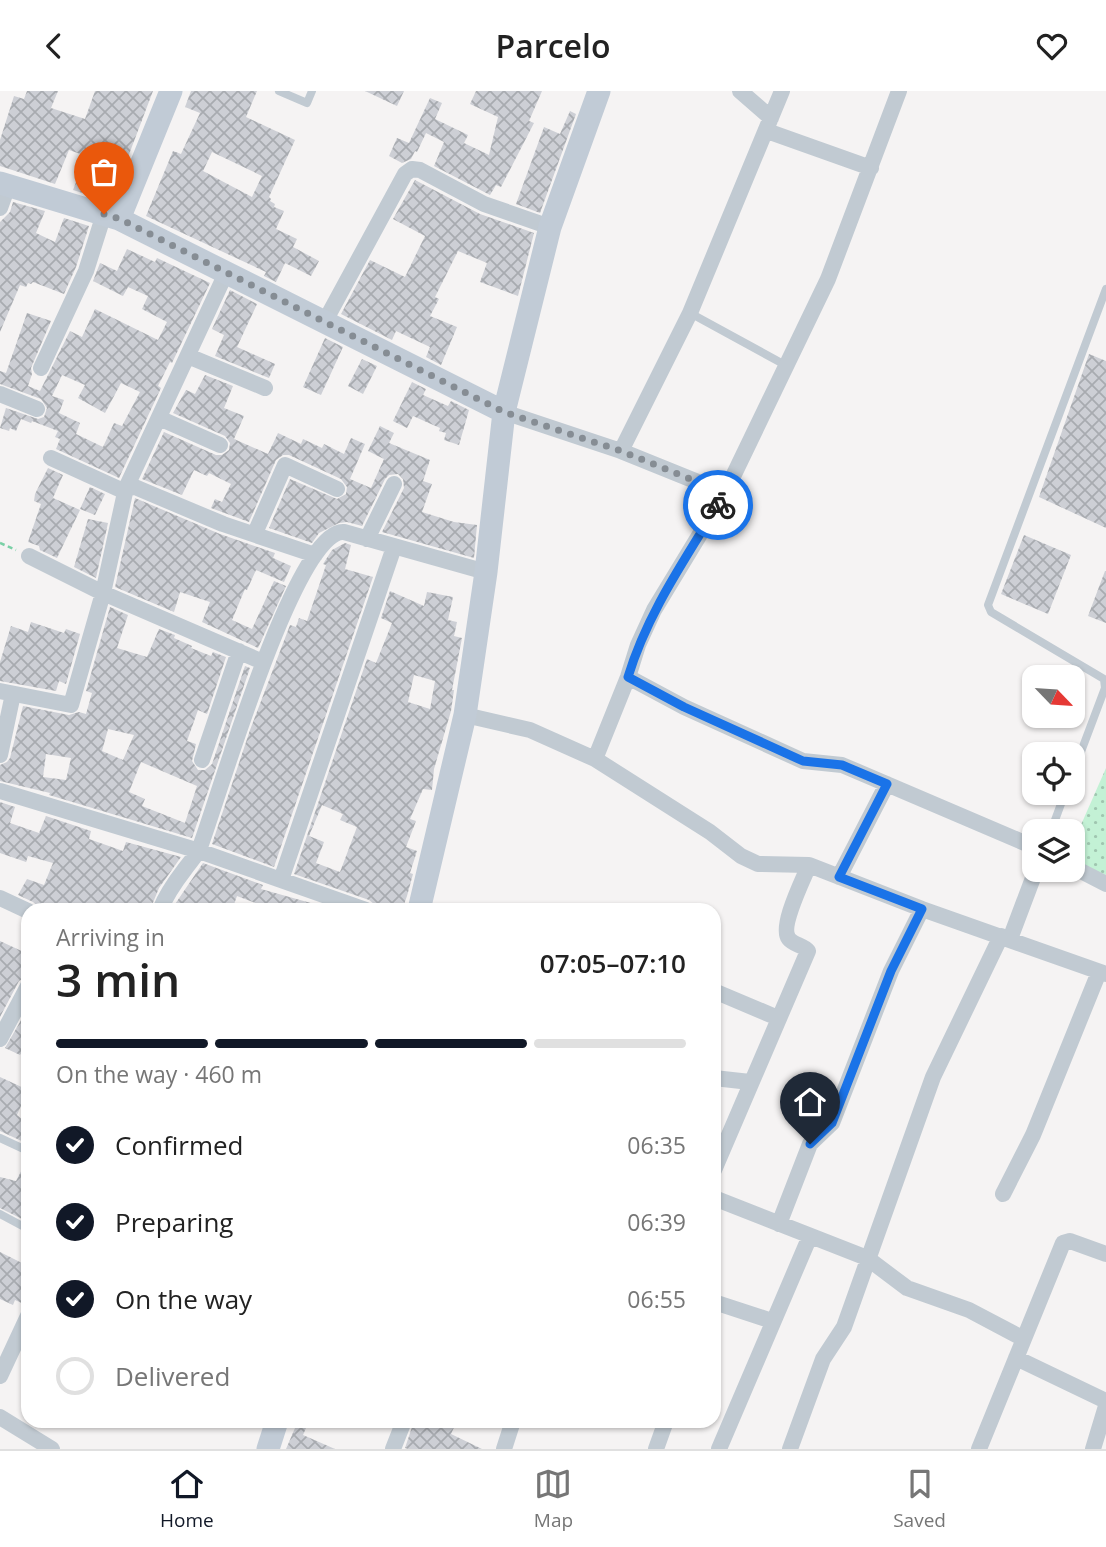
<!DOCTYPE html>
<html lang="en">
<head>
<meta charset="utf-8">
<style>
	body { margin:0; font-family:"Open Sans",sans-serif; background:#f6f6f6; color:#222; height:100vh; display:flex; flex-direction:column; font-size:26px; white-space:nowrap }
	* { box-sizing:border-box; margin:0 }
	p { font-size:23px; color:#767676 }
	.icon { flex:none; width:38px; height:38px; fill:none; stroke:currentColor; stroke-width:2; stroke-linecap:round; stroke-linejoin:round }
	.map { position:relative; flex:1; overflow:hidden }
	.sheet { position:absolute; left:21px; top:812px; width:700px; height:525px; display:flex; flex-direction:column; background:#fff; border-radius:21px; box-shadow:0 2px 5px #0004 }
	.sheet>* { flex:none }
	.needle { width:46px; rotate:115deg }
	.tools { position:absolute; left:1022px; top:574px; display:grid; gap:14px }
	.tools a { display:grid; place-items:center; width:63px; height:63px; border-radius:14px; background:#fff; box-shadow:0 2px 5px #0004; font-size:35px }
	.pin { position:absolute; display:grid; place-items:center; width:60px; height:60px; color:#fff; margin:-72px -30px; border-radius:50% 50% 50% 0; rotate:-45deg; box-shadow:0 0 7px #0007 }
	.pin .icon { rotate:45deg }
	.courier { position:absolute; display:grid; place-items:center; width:70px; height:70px; margin:-35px; border:5px solid #1a73e8; border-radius:50%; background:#fff; color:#222; box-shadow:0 2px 9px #0007 }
	.head em { font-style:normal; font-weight:600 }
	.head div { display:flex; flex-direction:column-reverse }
	.head { display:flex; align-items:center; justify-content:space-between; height:119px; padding:0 35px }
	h1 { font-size:46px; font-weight:600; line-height:52px }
	.bar { display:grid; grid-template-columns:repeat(4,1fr); gap:10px 7px; align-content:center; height:84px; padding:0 35px }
	.bar i { height:9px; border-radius:5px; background:#e0e0e0 }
	.bar .on { background:#111827 }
	.bar p { grid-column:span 4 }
	ol { padding:0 35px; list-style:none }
	li { display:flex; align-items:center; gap:21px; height:77px }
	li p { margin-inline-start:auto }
	li .icon { padding:7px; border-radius:50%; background:#111827; color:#fff; stroke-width:4 }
	li:last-child { color:#767676 }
	li i { width:38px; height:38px; border:4px solid #e0e0e0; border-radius:50% }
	header { display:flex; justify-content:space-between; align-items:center; height:91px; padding:0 35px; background:#fff; font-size:32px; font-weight:600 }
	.menu { display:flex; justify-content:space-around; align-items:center; height:98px; border-top:2px solid #e0e0e0; background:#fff; font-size:19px; color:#767676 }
	.menu a { display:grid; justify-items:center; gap:4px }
	.menu .on { color:#111827 }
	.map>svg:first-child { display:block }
	.grass { fill:url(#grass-dots) }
	.building { fill:url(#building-cross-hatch); fill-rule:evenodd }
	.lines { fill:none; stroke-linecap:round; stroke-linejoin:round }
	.path { stroke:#7ad0a6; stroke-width:2.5; stroke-dasharray:5 3.5; stroke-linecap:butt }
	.lane { stroke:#c1cad2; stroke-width:8 }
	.street { stroke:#c1cad2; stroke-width:16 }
	.secondary { stroke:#c1cbd6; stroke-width:23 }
	.done { stroke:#868d94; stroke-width:7; stroke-dasharray:0 12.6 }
	.route { stroke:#1a73e8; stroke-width:9 }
</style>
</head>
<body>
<header><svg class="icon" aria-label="back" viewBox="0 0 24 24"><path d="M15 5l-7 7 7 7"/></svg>Parcelo<svg class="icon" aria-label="heart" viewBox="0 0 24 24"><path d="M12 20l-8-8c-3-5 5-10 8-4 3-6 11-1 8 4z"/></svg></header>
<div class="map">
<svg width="1106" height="1358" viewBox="0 0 1106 1358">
	<defs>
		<pattern id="grass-dots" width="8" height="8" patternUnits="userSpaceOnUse" patternTransform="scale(1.75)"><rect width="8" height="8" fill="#c3f1d5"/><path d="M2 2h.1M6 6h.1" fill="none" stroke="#a0c6b0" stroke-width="1.8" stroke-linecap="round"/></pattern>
		<pattern id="building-cross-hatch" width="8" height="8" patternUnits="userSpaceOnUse" patternTransform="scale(1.75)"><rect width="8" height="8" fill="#cdcfd5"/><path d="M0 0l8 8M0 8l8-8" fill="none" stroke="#a8abb0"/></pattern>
	</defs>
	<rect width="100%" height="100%" fill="#f5f3f3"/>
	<path class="grass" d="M1106,677V784L1073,772V752Z"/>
	<path class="building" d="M27,0H58L51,17L85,28L95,0H153L111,111L73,99L86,65L69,59L55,93L0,75V49L14,5L24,8Z
		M191,0H257L246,26L295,49L269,106L271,108L270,110L275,113L274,116L284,120L276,138L297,148L293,156L319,170L311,185L285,172L276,191L264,185L266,181L146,125L173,60L181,63L200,22L185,16ZM212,61L262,85L252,106L203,80Z
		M365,0H404L397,15Z
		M476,0H542L529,30L534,32L501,96L496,94L490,104L434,75L444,51L426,42L417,61L415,60L411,68L402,72L389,65L397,47L409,52L430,7L442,12L435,28L468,44L464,52L489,64L498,26L470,13Z
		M570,20L576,23L540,122L516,113L544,36L560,43Z
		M415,89L480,123L534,142L518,205L480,191L487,172L458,160L435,206L439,208L430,225L457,236L441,274L426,266L430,256L396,240L392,249L341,223L370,169L405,186L425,145L393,128Z
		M13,111L45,120L36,142L55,151L64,127L89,135L76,176L64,203L33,191L31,193L28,192L26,196L20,194L0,241V131L10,121Z
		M127,158L155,171L157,167L210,192L172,272L170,271L158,295L161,297L119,387L56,358L60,348L55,346L58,340L32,330L31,332L21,328L16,340L10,337L9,340L0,337L6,317L38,328L44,326L47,317L41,308L0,293V280L6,282L27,222L51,230L31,277L32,283L28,295L40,300L70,240L82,246L95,218L158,249L167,231L142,218L148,205L128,196L123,205L93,190L100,172L117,180ZM62,284L85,294L78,307L105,322L121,292L140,301L122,335L114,332L103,356L76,343L80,332L59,322L64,309L52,305Z
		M230,199L257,213L237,256L275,273L269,287L215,265L224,244L212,238Z
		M325,247L343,256L321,304L303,296Z
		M1089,263L1106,270V437L1039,406Z
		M362,268L377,275L363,303L348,295Z
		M205,284L233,295L224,317L244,325L234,348L268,363L278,342L301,353L303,348L322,357L324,353L344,363L351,347L365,353L350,388L371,397L384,368L368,360L380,335L394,342L389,352L430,369L423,390L432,393L422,421L454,431L477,434L474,467L382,441L404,397L403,388L398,383L389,384L385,388L362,435L347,431L339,432L319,442L312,452L269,437L290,388L337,408L346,403L347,396L341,388L289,364H283L276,369L249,431L211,417L215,408L222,411L231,393L209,382L207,385L194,379L182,404L142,388L164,341L216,364H222L229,359L230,352L225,345L173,322L186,299L195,303Z
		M412,291L426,298L423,304L448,315L451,310L469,319L459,354L444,349L446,342L439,340L440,337L413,325L407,337L393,330Z
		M48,377L63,384L53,407L80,419L57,467L40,459L39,455L28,451L41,413L34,410L35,403Z
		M90,396L105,403L95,424L80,418Z
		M135,407L220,443L275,462L273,467L291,475L284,491L256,479L247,499L245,498L232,529L252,538L274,490L286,495L258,557L202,531L210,511L180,501L174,521L115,496Z
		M88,428L108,432L96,487L74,476Z
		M1024,444L1071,464L1048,523L1001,503Z
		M345,452L351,454L345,478L373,486L274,776L212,753L250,639L290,534L296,536L299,527L307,530L326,474L323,473L332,459Z
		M1105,480H1106V532L1088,525Z
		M390,500L424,515L427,501L453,506L448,529L457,531L454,545L462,547L452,599H454L451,620L434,678L432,699L423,698L410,728L416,730L406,756L417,760L410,782L413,783L407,805L402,819H376L374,813L369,809L294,783L367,568L376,572L392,532L381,527ZM414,584L435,590L430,618L408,611ZM322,714L343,723L340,729L357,736L340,781L316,772L324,751L309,745Z
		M110,516L128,524L117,557L147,566L159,538L175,544L174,547L192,555L191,557L211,565L213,561L226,566L207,623L198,619L187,650L196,653L192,670L198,679H205L212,673L245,575L250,577L192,747L49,704L50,702L0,690V674L7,671L10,667L23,615L69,624L79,621L86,623L92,602L86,600ZM108,638L134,644L123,669L102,660ZM46,663L71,667L66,689L43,686ZM141,671L197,695L185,732L142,715L145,708L129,701Z
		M31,531L64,542L66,538L80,543L66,593L59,590L56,600L0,590V571L11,535L28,541Z
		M0,711L15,716L10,732L39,742L46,725L91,740L89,748L123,760L126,751L181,766L159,797L150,819H127L111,815L110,819H39L40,817L33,811L18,804L27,788L44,794L53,772L28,765L26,771L0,762Z
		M203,772L263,794L261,798L325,816L324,819H257L258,813L237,805L232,819H171Z
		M0,850L28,863V885L19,890L0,926Z
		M28,917V963L22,961L20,964L5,957Z
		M0,986L28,999L17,1024L28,1033V1053L0,1040Z
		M28,1067V1131L0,1117V1086L16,1090Z
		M0,1161L28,1175V1215L15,1209L13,1214L0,1208Z
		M298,1330H309L303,1344L335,1358H286Z
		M414,1330H457L451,1343L482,1358H408L405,1357Z"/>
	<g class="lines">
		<path class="path" d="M0,452L16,459"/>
		<path class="lane" d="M279,0L307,12L312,0
			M690,222L787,275
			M1073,682L1105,597L1104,588L991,521L988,514L1106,198
			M1051,740L1065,702
			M0,1047L28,1060
			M0,1123L28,1138"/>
		<path class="street" d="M740,0L771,27
			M767,40L871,77
			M0,117L8,95
			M324,232L405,83L412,78L420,79L484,113L550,136
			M188,265L265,297
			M41,277L86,180L104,123
			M0,303L37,318
			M504,321L621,360L725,402
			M159,327L220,354
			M621,360L690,222L782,0
			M51,367L119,398L135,396L142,399L223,433L315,464
			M255,442L285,374L337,398
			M367,448L394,393
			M29,465L103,502L263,571
			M628,586L684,616L803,670L842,674L1034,756
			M0,600L71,614L103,502L126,397L226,182
			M465,624L530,639L595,668L710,741L741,765L758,773L809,774L922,818L1106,883
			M0,664L13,603
			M595,668L628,586L638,554L654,519L725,402L828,188L899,0
			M202,669L239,560
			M0,700L199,760L366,819
			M1073,776L1106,793
			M839,786L887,693
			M281,789L394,456
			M0,807L28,820
			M160,819C166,804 175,791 185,778C190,771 197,764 200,756C217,712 296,436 344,441L486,481
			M1010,848L1036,779
			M714,900L778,927
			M0,948L28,895
			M714,987L750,991
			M714,1079L808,860C803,854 794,854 789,848C779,836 803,789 809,774
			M1003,1103L1033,1044L1099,881
			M714,1107L867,1167L907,1197L969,1219L1022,1247
			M779,1133L810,1053L832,1032L891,880L922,818
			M714,1211L772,1230
			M1016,1267L1106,1310
			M0,1285L28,1225
			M0,1326L52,1358
			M393,1358L404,1330
			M504,1358L513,1330
			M656,1358L666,1330
			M719,1358L810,1145
			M790,1358L823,1268L844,1236L933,986L1001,845
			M979,1358L1063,1152L1070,1150L1106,1163
			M1093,1358L1106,1315"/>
		<path class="secondary" d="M0,92L119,128L504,321
			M119,128L171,0
			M419,819L465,624L486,481L504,321L550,136L599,0
			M268,1358L277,1330"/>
	</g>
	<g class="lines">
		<path class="done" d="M104,123L120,128L504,321L621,360L725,402L718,414"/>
		<path class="route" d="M718,414C684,470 647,523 628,586L684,616L803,670L842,674L887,693L839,786L922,818L891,880L832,1032L810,1053"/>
	</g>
</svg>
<div class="tools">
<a><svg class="needle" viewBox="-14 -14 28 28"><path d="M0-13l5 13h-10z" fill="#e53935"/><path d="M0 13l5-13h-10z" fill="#767676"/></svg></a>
<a><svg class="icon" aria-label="locate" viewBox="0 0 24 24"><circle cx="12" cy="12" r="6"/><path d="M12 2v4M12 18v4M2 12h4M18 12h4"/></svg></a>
<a><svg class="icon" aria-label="layers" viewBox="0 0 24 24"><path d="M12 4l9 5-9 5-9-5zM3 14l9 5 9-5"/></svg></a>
</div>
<div class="pin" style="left:104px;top:123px;background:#ea580c"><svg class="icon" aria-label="bag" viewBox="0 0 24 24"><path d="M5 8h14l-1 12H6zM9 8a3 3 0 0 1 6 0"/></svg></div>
<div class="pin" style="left:810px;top:1053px;background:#1f2937"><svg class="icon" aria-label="home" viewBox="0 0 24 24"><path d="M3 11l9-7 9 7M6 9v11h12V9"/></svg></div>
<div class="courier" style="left:718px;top:414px"><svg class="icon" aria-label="bike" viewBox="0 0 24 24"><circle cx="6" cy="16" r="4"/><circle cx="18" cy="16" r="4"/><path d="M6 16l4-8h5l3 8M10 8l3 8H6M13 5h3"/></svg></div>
<section class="sheet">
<div class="head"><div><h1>3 min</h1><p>Arriving in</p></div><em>07:05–07:10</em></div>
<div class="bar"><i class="on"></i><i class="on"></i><i class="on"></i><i></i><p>On the way · 460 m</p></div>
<ol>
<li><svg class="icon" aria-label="check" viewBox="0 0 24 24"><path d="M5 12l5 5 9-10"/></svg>Confirmed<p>06:35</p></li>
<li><svg class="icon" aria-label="check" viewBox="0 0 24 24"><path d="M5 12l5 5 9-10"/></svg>Preparing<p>06:39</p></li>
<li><svg class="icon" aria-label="check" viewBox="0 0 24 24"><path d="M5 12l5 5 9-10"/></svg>On the way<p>06:55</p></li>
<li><i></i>Delivered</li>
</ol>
</section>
</div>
<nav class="menu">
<a class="on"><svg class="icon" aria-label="home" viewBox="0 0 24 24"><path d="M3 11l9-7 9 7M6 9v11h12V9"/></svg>Home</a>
<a><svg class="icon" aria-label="map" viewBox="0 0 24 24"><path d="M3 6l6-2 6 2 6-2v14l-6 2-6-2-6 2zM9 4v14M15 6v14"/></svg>Map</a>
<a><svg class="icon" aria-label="saved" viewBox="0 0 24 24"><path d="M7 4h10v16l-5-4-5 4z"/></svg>Saved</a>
</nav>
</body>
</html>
